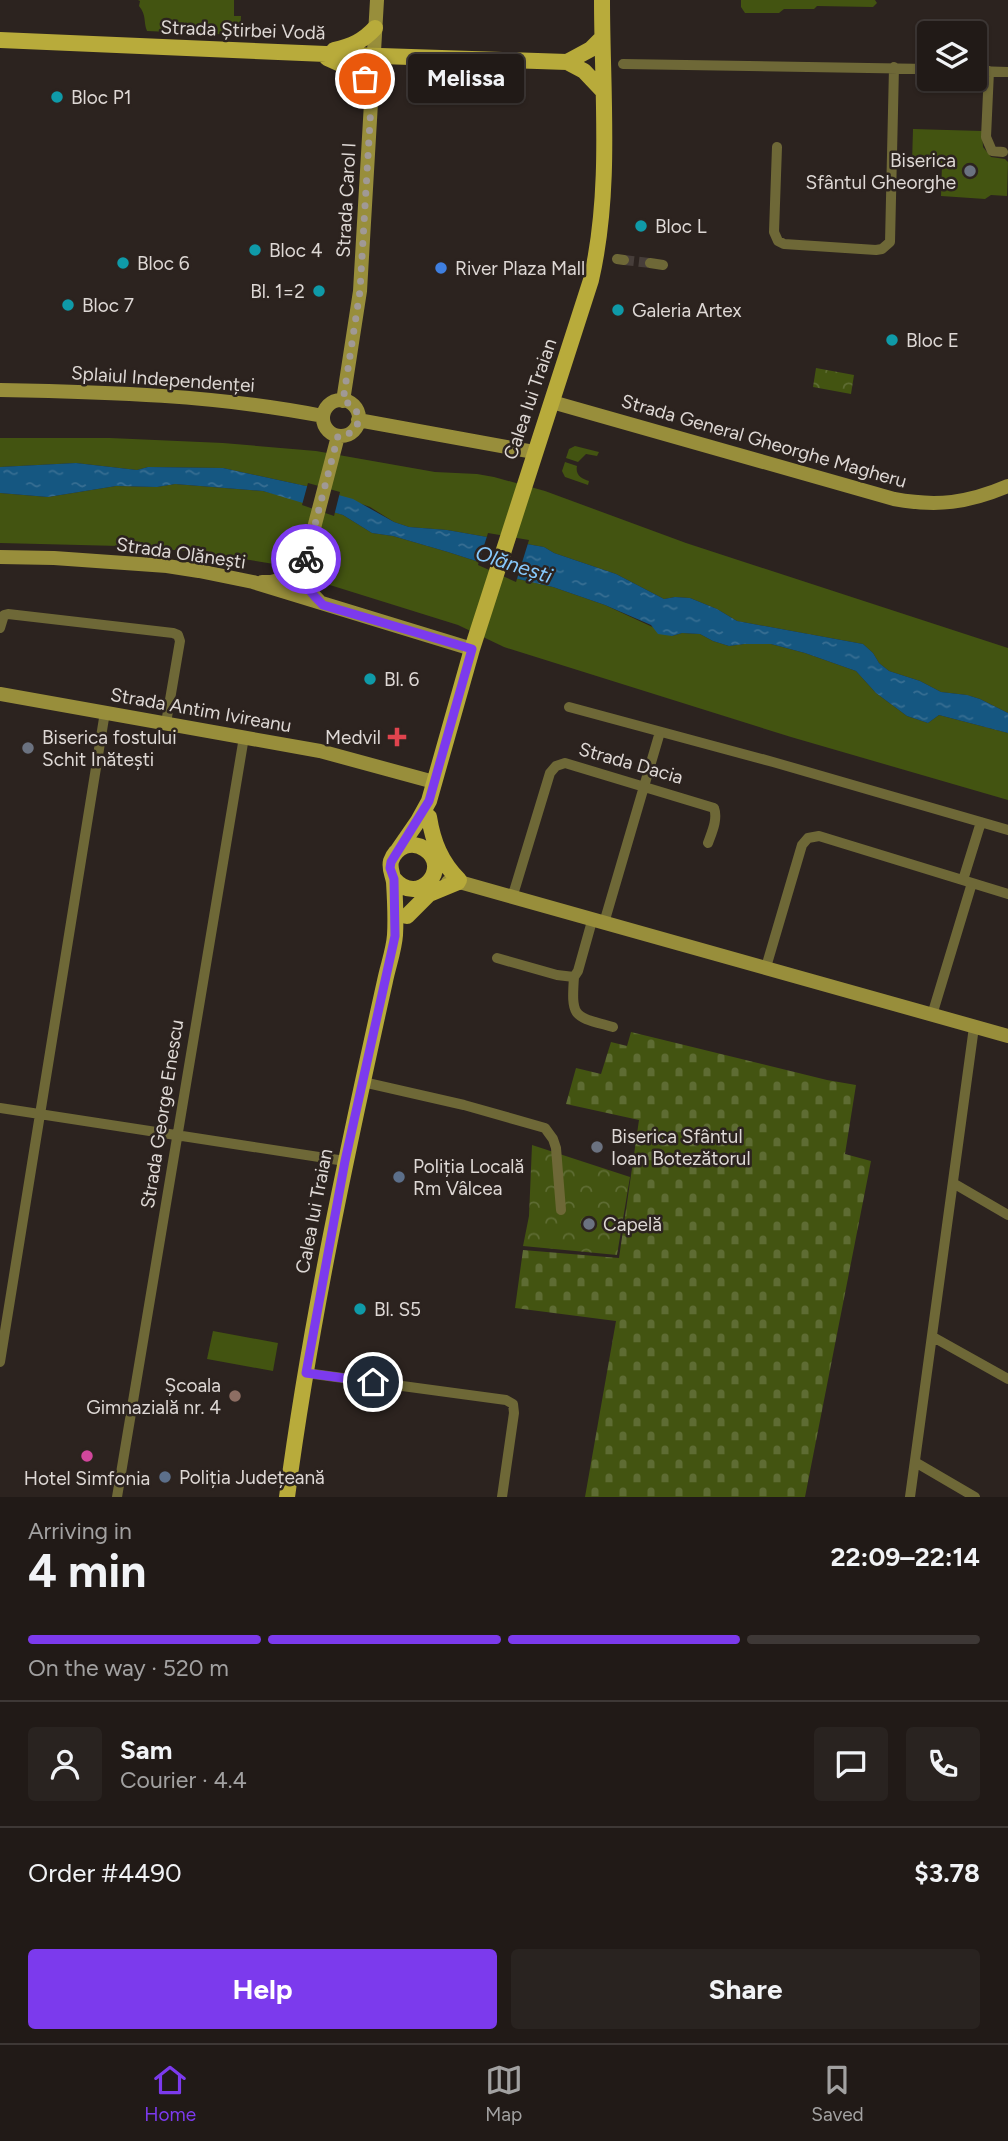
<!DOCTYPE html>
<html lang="en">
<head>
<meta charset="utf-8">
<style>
	body { margin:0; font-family:Figtree,sans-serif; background:#292320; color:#f1f3f6; height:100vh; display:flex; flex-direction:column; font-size:26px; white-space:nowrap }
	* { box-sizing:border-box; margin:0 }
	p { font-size:23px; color:#a2a1a1 }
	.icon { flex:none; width:38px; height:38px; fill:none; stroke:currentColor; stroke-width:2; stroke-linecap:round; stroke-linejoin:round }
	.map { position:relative; height:1497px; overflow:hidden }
	.sheet { display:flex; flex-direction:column; background:#211a17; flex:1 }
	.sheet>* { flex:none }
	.controls { position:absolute; left:917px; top:21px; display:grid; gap:14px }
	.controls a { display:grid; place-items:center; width:70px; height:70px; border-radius:7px; background:#211a17; box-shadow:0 2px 5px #0004,0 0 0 2px #3e3836; font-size:35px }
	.pin { position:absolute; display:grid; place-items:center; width:60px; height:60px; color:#fff; margin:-30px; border:4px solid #fff; border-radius:50%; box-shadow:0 2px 7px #0007 }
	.courier { position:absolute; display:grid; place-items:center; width:70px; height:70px; margin:-35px; border:5px solid #7c3aed; border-radius:50%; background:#fff; color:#222; box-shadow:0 2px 9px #0007 }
	.bubble { position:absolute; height:49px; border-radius:7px; background:#211a17; box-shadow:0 2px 5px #0004,0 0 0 2px #3e3836; font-size:23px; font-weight:700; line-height:49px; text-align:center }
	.summary em { font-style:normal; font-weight:700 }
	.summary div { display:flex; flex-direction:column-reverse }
	.summary { display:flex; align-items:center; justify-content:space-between; height:119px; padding:0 28px }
	h1 { font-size:46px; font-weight:700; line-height:52px }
	.bar { display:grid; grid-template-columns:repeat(4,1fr); gap:10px 7px; align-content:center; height:84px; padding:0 28px }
	.bar i { height:9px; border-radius:5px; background:#3e3836 }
	.bar .selected { background:#7c3aed }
	.bar p { grid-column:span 4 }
	.line { display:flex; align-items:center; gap:18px; padding:0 28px; border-top:2px solid #3e3836 }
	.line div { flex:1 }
	.round { display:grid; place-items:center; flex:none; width:74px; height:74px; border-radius:7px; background:#292320 }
	.primary-button { display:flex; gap:14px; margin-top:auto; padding:14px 28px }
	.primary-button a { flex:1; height:80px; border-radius:7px; background:#7c3aed; color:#fff; font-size:28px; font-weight:700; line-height:80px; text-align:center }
	.primary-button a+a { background:#292320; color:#f1f3f6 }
	.dock { display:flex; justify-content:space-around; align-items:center; height:98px; border-top:2px solid #3e3836; background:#211a17; font-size:19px; color:#a2a1a1 }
	.dock a { display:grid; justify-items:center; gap:4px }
	.dock .selected { color:#7c3aed }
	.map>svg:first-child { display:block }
	.green { fill:#435411 }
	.cemetery { fill:url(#cemetery-stones) }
	.park { fill:url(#park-crowns) }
	.water { fill:url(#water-ripples) }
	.pier { fill:#2c231f }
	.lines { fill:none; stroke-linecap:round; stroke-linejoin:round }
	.street-tunnel { stroke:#473e3a; stroke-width:10; stroke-dasharray:10 5; stroke-linecap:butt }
	.street { stroke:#6e6837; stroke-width:10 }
	.secondary { stroke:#988e3b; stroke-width:14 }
	.primary { stroke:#b8ab3b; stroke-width:16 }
	.done { stroke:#a09995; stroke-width:7; stroke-dasharray:0 12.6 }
	.route { stroke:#7c3aed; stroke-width:9 }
	.culture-dot { fill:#0f9aa8; stroke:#2c231f; stroke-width:2.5 }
	.worship-dot { fill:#6b7280; stroke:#2c231f; stroke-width:2.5 }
	.shop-dot { fill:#3f7fe0; stroke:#2c231f; stroke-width:2.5 }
	.health-dot { fill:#e0444e; stroke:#2c231f; stroke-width:2.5 }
	.service-dot { fill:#5c6f8a; stroke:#2c231f; stroke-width:2.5 }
	.education-dot { fill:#8d6e63; stroke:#2c231f; stroke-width:2.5 }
	.hotel-dot { fill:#d1479c; stroke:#2c231f; stroke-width:2.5 }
	.labels { text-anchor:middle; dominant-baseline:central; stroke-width:5; stroke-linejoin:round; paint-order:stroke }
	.street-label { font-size:19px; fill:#ded8d5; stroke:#2c231f }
	.poi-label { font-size:19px; fill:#ded8d5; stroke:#2c231f; text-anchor:start }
	.water-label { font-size:21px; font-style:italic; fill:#87c9fc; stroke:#2c231f }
</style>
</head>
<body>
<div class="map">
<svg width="1008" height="1497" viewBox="0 0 1008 1497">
	<defs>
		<pattern id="cemetery-stones" width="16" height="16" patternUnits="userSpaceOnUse" patternTransform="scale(1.75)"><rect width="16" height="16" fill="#435411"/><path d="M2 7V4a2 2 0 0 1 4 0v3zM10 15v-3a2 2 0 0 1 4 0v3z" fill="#5e6c33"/></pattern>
		<pattern id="park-crowns" width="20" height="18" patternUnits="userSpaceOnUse" patternTransform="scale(1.75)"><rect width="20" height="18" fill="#435411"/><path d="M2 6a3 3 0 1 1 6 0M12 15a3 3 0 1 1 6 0" fill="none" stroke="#5e6c33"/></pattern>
		<pattern id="water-ripples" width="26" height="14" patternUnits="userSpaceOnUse" patternTransform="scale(1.75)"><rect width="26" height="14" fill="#155781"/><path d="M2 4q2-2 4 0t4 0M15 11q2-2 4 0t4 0" fill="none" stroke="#376e92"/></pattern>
	</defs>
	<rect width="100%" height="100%" fill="#2c231f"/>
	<path class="green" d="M138,0H234V16H241L240,35L147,31C143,21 147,16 139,6L140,1Z
		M741,0H875L877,3L873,7L817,6L814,9H784L779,13H745L741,7Z
		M913,129L982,131L983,147L991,157L1005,159L1008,162L1007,196L991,195L985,199L941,196L942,164L912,163Z
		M0,438H110L223,443L316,451L435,472L477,474L494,477L545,491L686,543L1008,648V713L980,699L967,695L941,692L920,681L889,671L879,663L873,653L863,644L737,621L717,609L690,598L675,597L664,599L616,574L554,553L544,547L447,530L409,527L394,522L370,507L336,495L306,486L223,468L148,467L137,470L76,463L0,467Z
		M575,446L599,452L597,456L586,454L578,462L566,458L569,449Z
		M565,462L577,466C575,475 582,479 589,481L588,485L565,477L562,471Z
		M175,484L263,491L295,499L343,515L372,533L393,536L448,552L476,561L518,579L553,587L605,605L672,636L682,633L700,634L713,641L729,646L744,644H771L805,653L856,671L876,693L907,716L928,723L939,715L1008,733V800L791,737L504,647L458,625L317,581L286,566L201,552L120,546L0,543V493L48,497L116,486L157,487Z
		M213,1331L278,1343L273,1371L207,1359Z"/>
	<path class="cemetery" d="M631,1032L827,1080L856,1085L845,1154L871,1161L805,1497H585L616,1321L515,1308L523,1250L619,1258L639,1120L566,1104L576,1068L601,1074L611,1042L627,1046Z"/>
	<path class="park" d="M816,368L854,375L851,394L813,387Z
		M532,1145L630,1177L617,1255L523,1246L529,1216Z"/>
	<path class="water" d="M76,463L137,470L148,467L223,468L306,486L353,499L394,522L409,527L447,530L544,547L554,553L616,574L664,599L675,597L690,598L717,609L737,621L863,644L873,653L879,663L889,671L920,681L941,692L967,695L980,699L1008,713V733L939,715L928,723L907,716L876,693L856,671L805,653L771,644H744L729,646L713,641L700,634L682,633L672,636L658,634L651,625L605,605L553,587L518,579L476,561L448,552L393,536L372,533L343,515L263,491L175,484L157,487L116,486L48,497L0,493V467Z"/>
	<path class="pier" d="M308,483L340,492L334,516L302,505Z
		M488,533L529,540L516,582L478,565Z"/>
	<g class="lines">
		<path class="street-tunnel" d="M624,260L650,263"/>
		<path class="street" d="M623,64L929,69
			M975,71L1008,72
			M989,71L986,137L992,151L1003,152
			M777,147L774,232L778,241L784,244L876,250L882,249L890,242L894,67
			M617,259L624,260
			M650,263L663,265
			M0,628L4,615L8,614L173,633L178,635L180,641L166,723
			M569,707L773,762L1008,830
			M963,880L981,822
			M512,898L550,773L556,766L565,763L714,808C718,819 712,832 708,843
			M604,923L660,732
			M497,958L557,975L574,977L578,971L592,921
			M766,967L802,845L808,838L819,836L1008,894
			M574,977C571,1019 574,1016 613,1027
			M932,1015L972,883
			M363,1082L464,1105L545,1128L553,1139L556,1148L561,1210
			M0,1108L345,1161
			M953,1183L1008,1215
			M933,1337L1008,1379
			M0,1362L105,712
			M306,1373L506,1400L513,1404L514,1413L502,1497
			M915,1462L975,1497
			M117,1497L244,737
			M910,1497L974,1027"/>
		<path class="secondary" d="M0,390C108,392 216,395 323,416
			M323 418a18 18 0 1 1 36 0a18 18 0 1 1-36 0Z
			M343,401L360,291L377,0
			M552,402L894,499C937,507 968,503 1008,486
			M358,420L534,452
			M0,557L54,558L167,566L199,571L253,582L472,649
			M262,582H271L302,574
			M320,602L309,590L302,574L338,436
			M0,694L320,751L434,782
			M448,882L463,883L1008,1036"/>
		<path class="primary" d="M0,40L350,55L567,62L591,49L602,38
			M334,50C352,46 363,41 375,28
			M327,58L356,71L372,88
			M567,62L584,71L602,90
			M429,817C433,842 441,862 459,880
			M398,850L418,821L429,801L472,649L591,280C612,189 602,93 602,0
			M407,916L429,894L458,882
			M287,1497C310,1323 347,1152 385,981C388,966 394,950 395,935C396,918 395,898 394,882C393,875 389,869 391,861C393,855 398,849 405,846C411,844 419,845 425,849C452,867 419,908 394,879"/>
	</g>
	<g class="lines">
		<path class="done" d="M306,559L338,436C362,435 366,409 343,401L360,291L372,88L365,79"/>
		<path class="route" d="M306,559C300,583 306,588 323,605L472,649L429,801L391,862L390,868L394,879L395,936L345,1161L306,1373L373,1382"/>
	</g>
	<g class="culture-dot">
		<circle cx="57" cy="97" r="7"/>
		<circle cx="641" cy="226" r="7"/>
		<circle cx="255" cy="250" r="7"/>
		<circle cx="123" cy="263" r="7"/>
		<circle cx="319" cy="291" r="7"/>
		<circle cx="68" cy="305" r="7"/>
		<circle cx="618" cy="310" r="7"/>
		<circle cx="892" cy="340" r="7"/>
		<circle cx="370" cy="679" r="7"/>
		<circle cx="360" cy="1309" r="7"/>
	</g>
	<g class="worship-dot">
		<circle cx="970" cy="171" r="7"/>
		<circle cx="28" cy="748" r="7"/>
		<circle cx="597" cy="1147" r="7"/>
		<circle cx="589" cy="1224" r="7"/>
	</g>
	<circle class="shop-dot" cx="441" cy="268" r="7"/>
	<path class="health-dot" d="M393.5 726.5h7v7h7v7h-7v7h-7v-7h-7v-7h7z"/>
	<g class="service-dot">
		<circle cx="399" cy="1177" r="7"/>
		<circle cx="165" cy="1477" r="7"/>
	</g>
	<circle class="education-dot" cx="235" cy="1396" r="7"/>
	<circle class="hotel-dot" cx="87" cy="1456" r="7"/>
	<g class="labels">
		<g class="street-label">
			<text transform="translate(243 30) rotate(2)">Strada Știrbei Vodă</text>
			<text transform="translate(346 200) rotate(-87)">Strada Carol I</text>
			<text transform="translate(163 379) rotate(4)">Splaiul Independenței</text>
			<text transform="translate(530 399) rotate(-71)">Calea lui Traian</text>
			<text transform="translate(764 441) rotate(16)">Strada General Gheorghe Magheru</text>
			<text transform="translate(181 553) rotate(8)">Strada Olănești</text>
			<text transform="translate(201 710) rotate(10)">Strada Antim Ivireanu</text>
			<text transform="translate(631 763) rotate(16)">Strada Dacia</text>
			<text transform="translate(162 1114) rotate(-81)">Strada George Enescu</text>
			<text transform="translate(314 1211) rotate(-79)">Calea lui Traian</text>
		</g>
		<g class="poi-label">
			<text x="71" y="97">Bloc P1</text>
			<text x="956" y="160" text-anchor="end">Biserica<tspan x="956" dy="22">Sfântul Gheorghe</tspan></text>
			<text x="655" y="226">Bloc L</text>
			<text x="269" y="250">Bloc 4</text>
			<text x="137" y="263">Bloc 6</text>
			<text x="455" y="268">River Plaza Mall</text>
			<text x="305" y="291" text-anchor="end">Bl. 1=2</text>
			<text x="82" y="305">Bloc 7</text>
			<text x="632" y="310">Galeria Artex</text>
			<text x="906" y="340">Bloc E</text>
			<text x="384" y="679">Bl. 6</text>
			<text x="42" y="737">Biserica fostului<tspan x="42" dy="22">Schit Inătești</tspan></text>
			<text x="381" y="737" text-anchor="end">Medvil</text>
			<text x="611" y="1136">Biserica Sfântul<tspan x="611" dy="22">Ioan Botezătorul</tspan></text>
			<text x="413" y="1166">Poliția Locală<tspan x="413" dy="22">Rm Vâlcea</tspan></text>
			<text x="603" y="1224">Capelă</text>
			<text x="374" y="1309">Bl. S5</text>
			<text x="221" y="1385" text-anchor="end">Școala<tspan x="221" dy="22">Gimnazială nr. 4</tspan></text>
			<text x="179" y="1477">Poliția Județeană</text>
			<text x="87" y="1478" text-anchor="middle">Hotel Simfonia</text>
		</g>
		<g class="water-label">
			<text transform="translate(514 564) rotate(18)">Olănești</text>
		</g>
	</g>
</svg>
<div class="controls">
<a><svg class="icon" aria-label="layers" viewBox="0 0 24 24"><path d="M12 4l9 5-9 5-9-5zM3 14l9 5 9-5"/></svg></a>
</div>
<div class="pin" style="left:365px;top:79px;background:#ea580c"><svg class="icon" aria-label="bag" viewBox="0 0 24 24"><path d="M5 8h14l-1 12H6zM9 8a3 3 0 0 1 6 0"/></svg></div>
<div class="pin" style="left:373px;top:1382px;background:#1f2937"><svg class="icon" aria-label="home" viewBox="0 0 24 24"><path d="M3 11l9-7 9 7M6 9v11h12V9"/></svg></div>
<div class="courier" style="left:306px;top:559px"><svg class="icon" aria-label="bike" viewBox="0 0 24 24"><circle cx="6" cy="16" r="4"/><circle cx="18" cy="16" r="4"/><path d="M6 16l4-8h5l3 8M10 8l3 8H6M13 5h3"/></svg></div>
<div class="bubble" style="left:408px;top:54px;width:116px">Melissa</div>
</div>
<section class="sheet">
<div class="summary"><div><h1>4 min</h1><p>Arriving in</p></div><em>22:09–22:14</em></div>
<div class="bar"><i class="selected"></i><i class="selected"></i><i class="selected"></i><i></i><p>On the way · 520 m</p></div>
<div class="line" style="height:126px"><a class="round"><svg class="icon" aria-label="person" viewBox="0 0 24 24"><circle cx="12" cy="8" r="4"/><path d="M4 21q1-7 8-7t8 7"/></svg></a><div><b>Sam</b><p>Courier · 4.4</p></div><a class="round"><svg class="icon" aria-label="chat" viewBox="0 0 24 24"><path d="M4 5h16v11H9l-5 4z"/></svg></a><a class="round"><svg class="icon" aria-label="phone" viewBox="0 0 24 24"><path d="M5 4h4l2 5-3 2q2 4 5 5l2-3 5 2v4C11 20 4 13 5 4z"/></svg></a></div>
<div class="line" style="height:91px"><div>Order #4490</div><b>$3.78</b></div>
<div class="primary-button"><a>Help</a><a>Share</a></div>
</section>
<nav class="dock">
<a class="selected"><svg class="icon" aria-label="home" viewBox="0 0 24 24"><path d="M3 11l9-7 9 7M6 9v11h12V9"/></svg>Home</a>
<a><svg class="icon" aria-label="map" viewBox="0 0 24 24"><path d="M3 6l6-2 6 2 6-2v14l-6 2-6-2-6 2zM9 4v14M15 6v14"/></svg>Map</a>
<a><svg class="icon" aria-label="saved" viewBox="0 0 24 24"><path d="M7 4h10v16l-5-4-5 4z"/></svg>Saved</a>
</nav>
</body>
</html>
